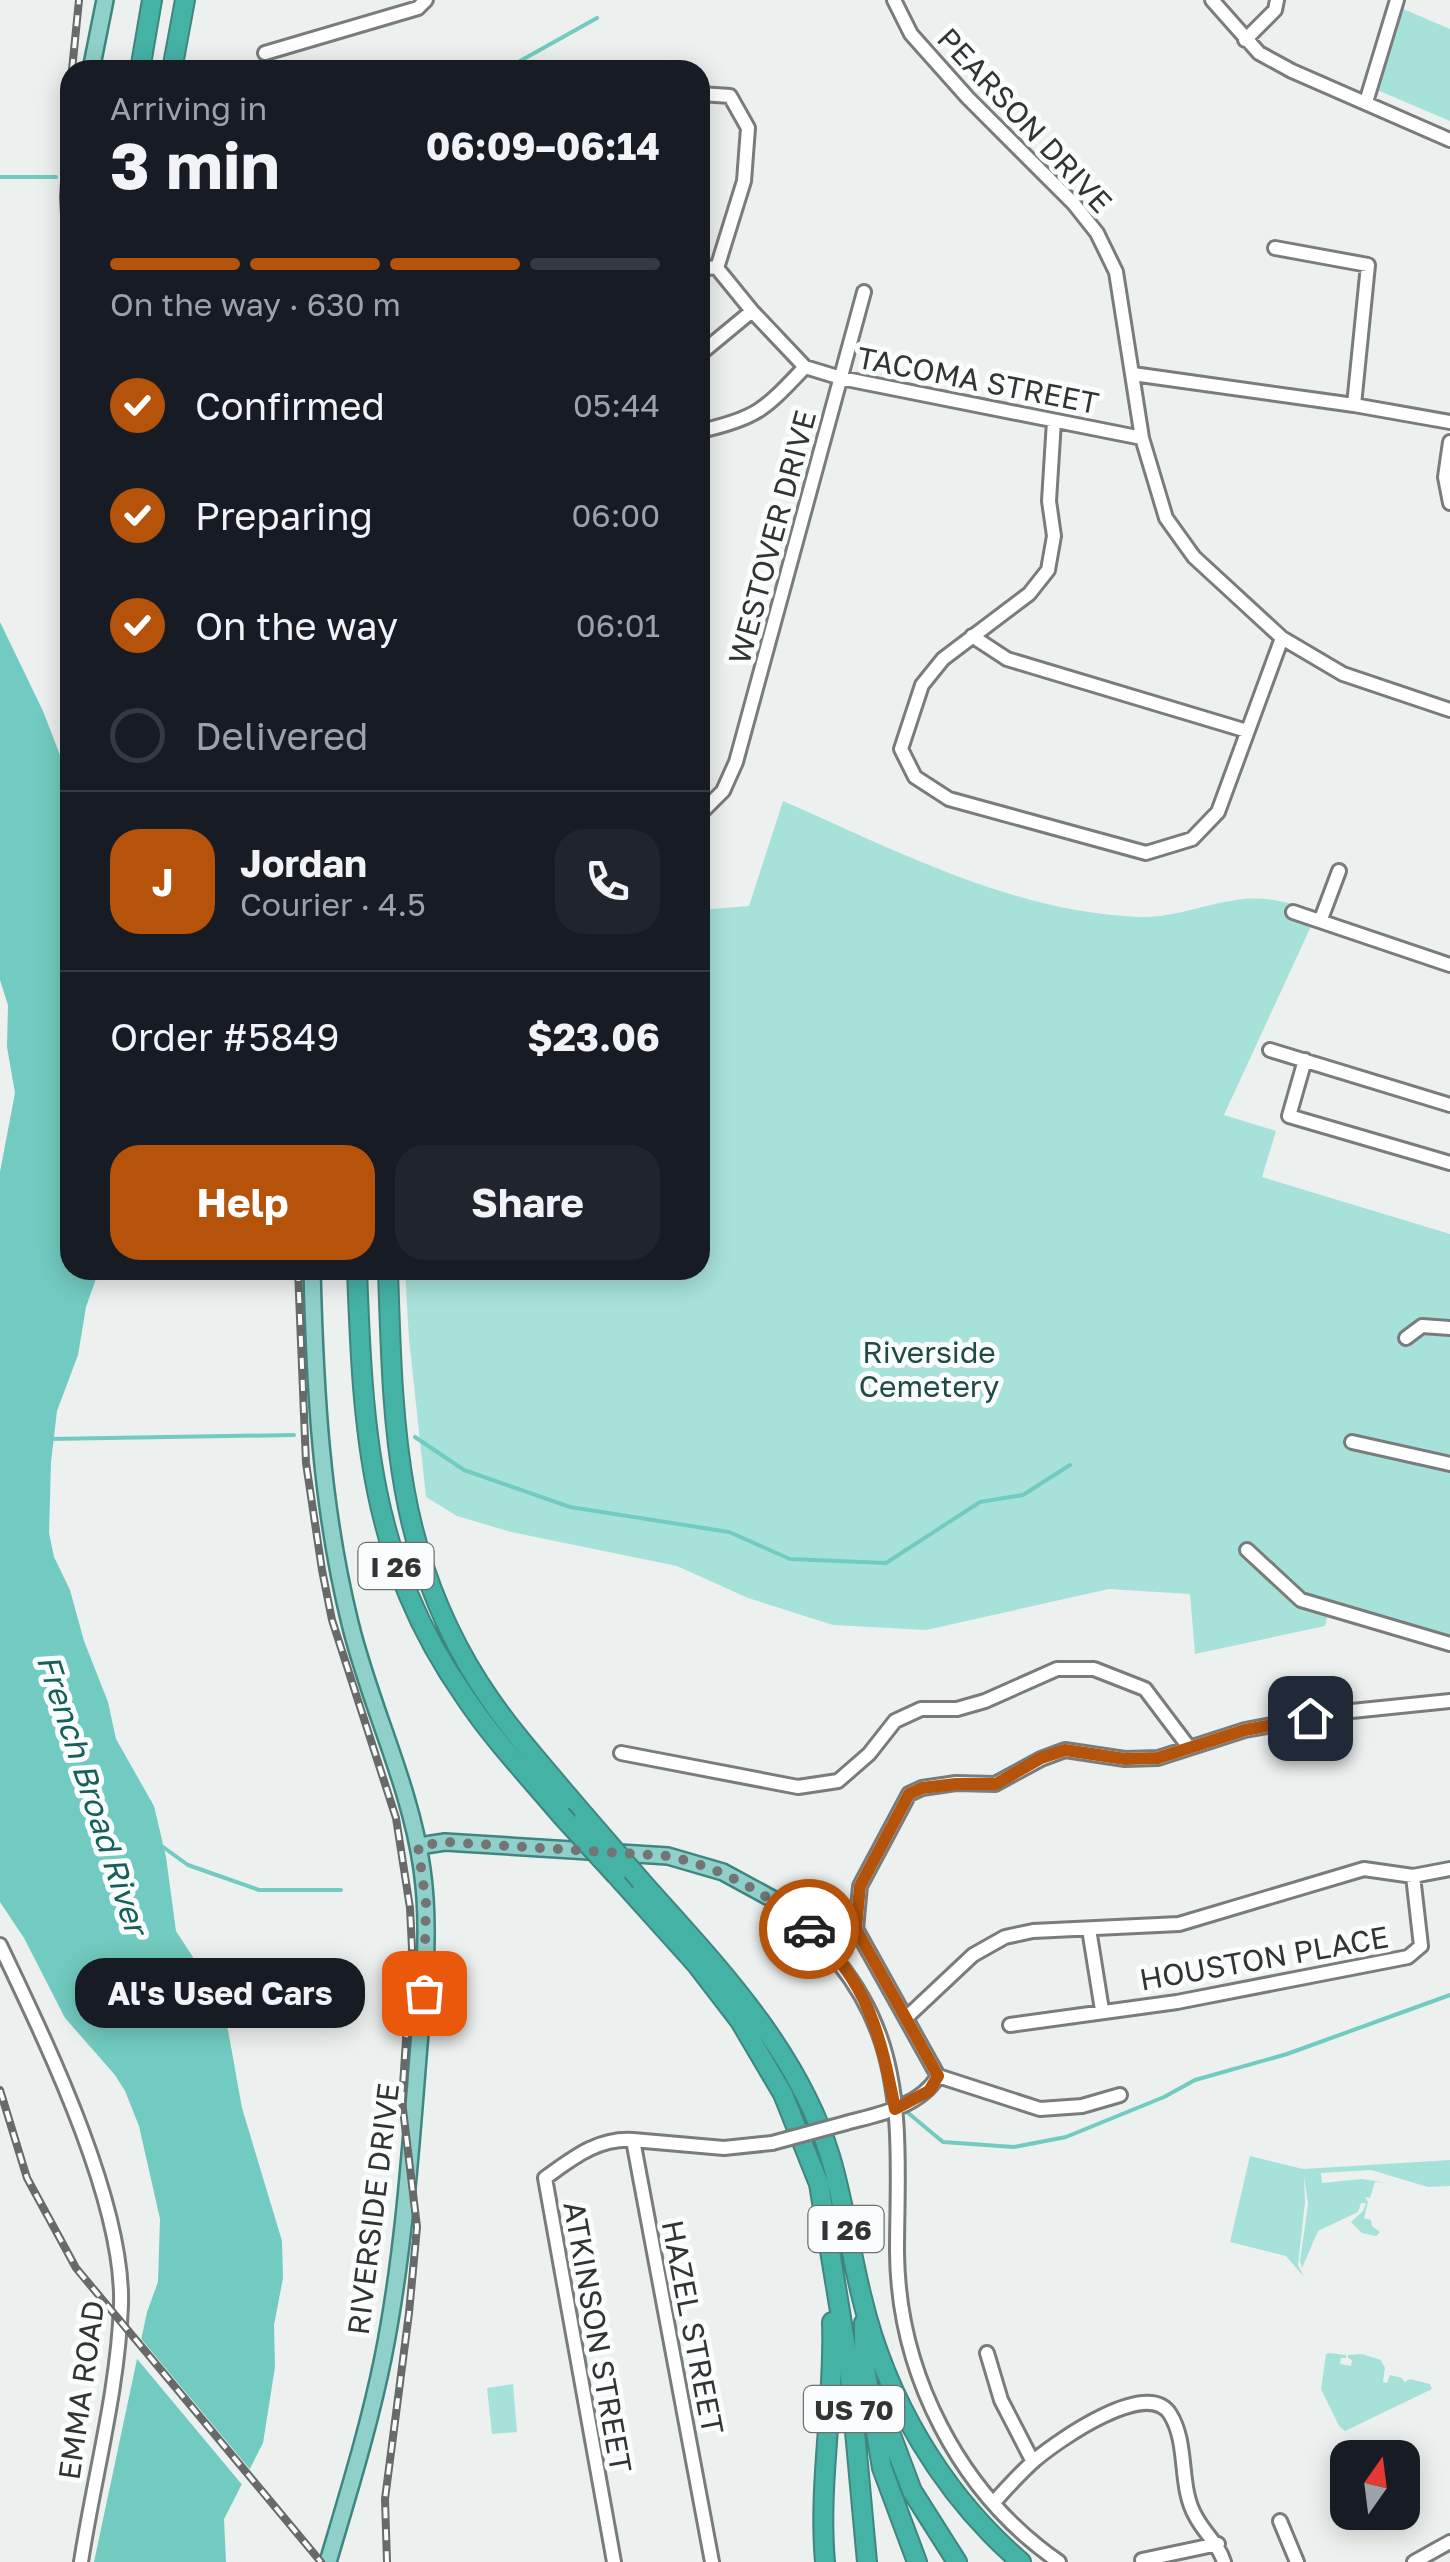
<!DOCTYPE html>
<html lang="en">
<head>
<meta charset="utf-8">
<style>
	body { margin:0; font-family:"Golos Text",sans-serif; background:#20242c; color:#f1f3f6; height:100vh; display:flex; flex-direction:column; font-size:38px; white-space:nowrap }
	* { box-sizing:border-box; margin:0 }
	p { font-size:32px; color:#9ea1a6 }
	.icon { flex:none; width:55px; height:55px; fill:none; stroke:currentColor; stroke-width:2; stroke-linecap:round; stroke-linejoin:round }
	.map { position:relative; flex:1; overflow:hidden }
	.side { position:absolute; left:60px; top:60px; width:650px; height:1220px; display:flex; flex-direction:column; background:#171b24; border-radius:30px; box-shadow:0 5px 25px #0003 }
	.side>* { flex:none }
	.needle { width:65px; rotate:14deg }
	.fabs { position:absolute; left:1330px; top:2440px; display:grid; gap:20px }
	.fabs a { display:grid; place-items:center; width:90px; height:90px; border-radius:20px; background:#171b24; box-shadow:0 5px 25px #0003; font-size:50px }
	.pin { position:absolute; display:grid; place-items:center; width:85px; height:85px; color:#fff; margin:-42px; border-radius:20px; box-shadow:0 5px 15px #0006 }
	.courier { position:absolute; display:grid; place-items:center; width:100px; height:100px; margin:-50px; border:8px solid #b45309; border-radius:50%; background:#fff; color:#222; box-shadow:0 2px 12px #0007 }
	.bubble { position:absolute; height:70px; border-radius:30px; background:#171b24; box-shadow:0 5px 25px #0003; font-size:32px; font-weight:700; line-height:70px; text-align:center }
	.headline em { font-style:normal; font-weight:700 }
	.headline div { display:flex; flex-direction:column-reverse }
	.headline { display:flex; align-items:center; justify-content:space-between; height:170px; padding:0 50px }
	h1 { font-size:65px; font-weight:700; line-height:75px }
	.bar { display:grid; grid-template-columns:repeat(4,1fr); gap:15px 10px; align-content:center; height:120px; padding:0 50px }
	.bar i { height:12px; border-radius:8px; background:#363941 }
	.bar .selected { background:#b45309 }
	.bar p { grid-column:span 4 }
	.line { display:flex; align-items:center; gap:25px; padding:0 50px; border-top:2px solid #363941 }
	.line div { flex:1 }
	.round { display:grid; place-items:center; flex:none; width:105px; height:105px; border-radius:30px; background:#20242c }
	ol { padding:0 50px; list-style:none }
	li { display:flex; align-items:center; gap:30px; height:110px }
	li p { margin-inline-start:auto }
	li .icon { padding:10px; border-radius:50%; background:#b45309; color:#fff; stroke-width:4 }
	li:last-child { color:#9ea1a6 }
	li i { width:55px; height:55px; border:5px solid #363941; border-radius:50% }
	.primary-button { display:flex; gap:20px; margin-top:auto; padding:20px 50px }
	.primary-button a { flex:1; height:115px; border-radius:30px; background:#b45309; color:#fff; font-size:40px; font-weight:700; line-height:115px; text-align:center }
	.primary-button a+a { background:#20242c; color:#f1f3f6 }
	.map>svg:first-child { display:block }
	.green { fill:#a7e2da }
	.water { fill:#72cbc0 }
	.pier { fill:#ecf0ef }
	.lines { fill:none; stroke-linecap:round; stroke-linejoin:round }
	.stream { stroke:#72cbc0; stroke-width:4 }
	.minor-casing { stroke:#797c7b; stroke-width:18 }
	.major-casing { stroke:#3e867e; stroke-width:20 }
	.highway-casing { stroke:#3e867e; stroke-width:22 }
	.minor { stroke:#fff; stroke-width:12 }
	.major { stroke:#8fd1ca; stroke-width:15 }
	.highway { stroke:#45b2a6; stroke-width:18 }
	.rail-casing { stroke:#686a69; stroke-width:8 }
	.rail { stroke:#f9fdfd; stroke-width:4; stroke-dasharray:11; stroke-linecap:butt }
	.minor-bridge-casing { stroke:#797c7b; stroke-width:18; stroke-linecap:butt }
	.highway-bridge-casing { stroke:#3e867e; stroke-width:22; stroke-linecap:butt }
	.minor-bridge { stroke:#fff; stroke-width:12 }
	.highway-bridge { stroke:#45b2a6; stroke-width:18 }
	.done { stroke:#737575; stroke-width:10; stroke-dasharray:0 18 }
	.route { stroke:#b45309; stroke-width:12 }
	.labels { text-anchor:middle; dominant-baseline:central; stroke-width:10; stroke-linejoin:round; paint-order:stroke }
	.shield { fill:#f9fdfd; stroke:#6e7070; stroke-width:2.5 }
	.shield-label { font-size:28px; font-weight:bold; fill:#323333 }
	.street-label { font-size:30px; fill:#323333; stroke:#f9fdfd }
	.park-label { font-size:30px; fill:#204a45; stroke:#f9fdfd }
	.water-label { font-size:32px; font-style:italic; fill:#166059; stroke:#f9fdfd }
</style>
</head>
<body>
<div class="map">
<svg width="1450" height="2562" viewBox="0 0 1450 2562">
	<rect width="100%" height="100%" fill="#ecf0ef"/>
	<path class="green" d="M1401,8L1450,29V121L1377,90Z
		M783,801C895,850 1013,912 1138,917C1173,918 1202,905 1236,900C1264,895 1291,903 1318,911L1224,1115L1276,1131L1262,1177L1450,1234V1637L1331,1602L1325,1626L1195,1654L1190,1594L1109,1589L926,1630L833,1625L748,1598L677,1566L511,1532L457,1516L426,1497L409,1339L405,1270H700V910L749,906Z
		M1250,2156L1303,2169L1450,2160V2186L1428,2187L1371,2170L1321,2173L1322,2183L1362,2179L1387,2183L1375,2182L1370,2198L1365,2197L1368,2202L1364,2218L1371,2220L1372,2226L1380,2232L1376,2236L1362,2233L1351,2222L1363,2211L1366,2203H1361L1358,2212L1318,2231L1302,2268L1300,2261L1308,2204L1304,2176L1305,2202L1298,2265L1304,2277L1286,2256L1230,2242Z
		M1329,2353L1346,2355V2358H1341L1340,2364L1351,2366L1352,2360L1348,2358V2355L1362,2354L1381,2360L1385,2368L1383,2382L1387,2383L1390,2375L1402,2378L1404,2382L1410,2379L1430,2384L1432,2389L1345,2431L1339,2426L1321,2389L1326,2354Z
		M513,2384L517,2432L492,2434L487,2388Z"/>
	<path class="water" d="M0,622L43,711L70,781V1270H99L86,1307L78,1355L57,1411L51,1462L49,1533L54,1557L70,1590L84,1641L108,1702L116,1739L154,1806L166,1857L176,1931L204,1974L228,2030L242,2108L282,2241L283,2278L274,2325L275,2367L263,2443L224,2519L226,2562H94L147,2312L158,2282L160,2219L139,2126L125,2091L115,2075L65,2018L24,1938L0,1902V1172L15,1093L7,1047L8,1005L0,980Z"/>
	<path class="pier" d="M137,2334L253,2473L244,2487L133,2354Z"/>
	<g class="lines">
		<path class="stream" d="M504,70L597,18
			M0,177H56
			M415,1437L464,1470L570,1507L729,1532L790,1559L886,1563L980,1502L1023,1495L1070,1465
			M49,1439L294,1435
			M163,1847L188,1865L259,1890H341
			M907,2112L943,2142L1014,2147L1066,2137L1164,2097L1195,2080L1287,2054L1450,1995"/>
		<defs>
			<path id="minor" d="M894,0L911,34L968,98L1074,204L1097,233L1116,272L1142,438L1166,518L1194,557L1282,638L1343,674L1450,710
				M1212,0L1259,53L1292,71L1450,140
				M1245,40L1275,10L1277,0
				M265,53L418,8L426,0
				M700,94L730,96L748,128L744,181L717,268
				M1366,102L1397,0
				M1275,248L1368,265L1354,405
				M700,267L717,268L752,311L805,367L841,378L1142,438
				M700,354L752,311
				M1133,374L1354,405L1450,422
				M1054,421L1049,501L1054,536L1048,570L1029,594L943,659L922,685L901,749L915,777L949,799L1146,853L1192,839L1218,812L1282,638
				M700,431C758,418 765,409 805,367
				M1450,442L1445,477L1450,503
				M972,636L1007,659L1247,731
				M700,814L723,791L736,762L864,292
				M1293,912L1450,965
				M1321,919L1339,871
				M1270,1050L1450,1105
				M1305,1060L1289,1116L1450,1163
				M1406,1338L1422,1326L1450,1328
				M1352,1442L1450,1464
				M1247,1550L1301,1600L1450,1644
				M621,1753L798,1787L838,1781L869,1754L895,1721L921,1709H957L985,1701L1057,1669H1094L1145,1689L1188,1746
				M780,1903C823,1941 859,1979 879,2034C904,2102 897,2181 897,2252C898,2373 959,2493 1059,2562
				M1089,1929L1102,2010
				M0,1945C45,2040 124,2201 121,2305C118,2391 94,2477 81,2562
				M907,2017L973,1955L1005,1937L1033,1931L1179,1924L1364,1869L1413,1876L1450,1869
				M1010,2025L1177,2002L1408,1957L1421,1946L1413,1876
				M938,2076L856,1929L860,1886L909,1794L922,1788L956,1783L995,1784L1041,1759L1065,1750L1125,1759L1158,1758L1245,1730L1342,1712L1450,1701
				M938,2076L1040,2109L1082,2106L1120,2095
				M846,2123C879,2114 920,2107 938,2076
				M633,2140L724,2148L772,2143
				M987,2353L1001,2400L1033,2462
				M993,2503C1007,2488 1021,2472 1036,2459C1059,2440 1147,2378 1170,2414C1189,2444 1178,2487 1196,2517C1205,2534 1218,2543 1224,2562
				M1280,2521L1297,2562
				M1142,2560L1218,2544
				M614,2562L545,2178C573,2158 597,2138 633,2140L712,2562
				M1414,2562L1450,2542"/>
			<path id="major" d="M91,70L105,0
				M312,1270C315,1389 321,1506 350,1623C370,1706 410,1784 422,1869C431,1932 423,1994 418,2057C410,2158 403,2258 383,2358C369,2427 348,2494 328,2562
				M419,1846L445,1842L668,1856L723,1872L780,1903"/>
			<path id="highway" d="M140,70L152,0
				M172,70L185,0
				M357,1270C363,1431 369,1559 465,1697C493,1739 529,1777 561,1815
				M388,1270C393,1422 394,1550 479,1683C509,1730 548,1772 584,1815
				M616,1875L697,1965L740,2021L783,2094L819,2184L849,2366L867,2562
				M641,1881C715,1964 797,2048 830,2156C844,2202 850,2251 862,2298C886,2399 942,2494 1021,2562
				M864,2323V2361L882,2468L917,2562
				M882,2411L912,2491L957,2562
				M825,2562C818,2482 835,2402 832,2322"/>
		</defs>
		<use href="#minor" class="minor-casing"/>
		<use href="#major" class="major-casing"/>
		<use href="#highway" class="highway-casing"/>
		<use href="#minor" class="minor"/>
		<use href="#major" class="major"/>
		<use href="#highway" class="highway"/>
		<defs>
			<path id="rail" d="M72,70L79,0
				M70,91L63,197L70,319
				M298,1270L306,1463L322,1570L332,1620L396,1818L410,1908L412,1948L402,2101L417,2227L409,2313L385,2499L387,2562
				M0,2090L27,2178L76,2268L321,2562"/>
		</defs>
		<use href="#rail" class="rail-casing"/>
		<use href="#rail" class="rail"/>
		<defs>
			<path id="minor-bridge" d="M772,2143L846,2123"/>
			<path id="highway-bridge" d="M561,1815L616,1875
				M584,1815L641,1881"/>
		</defs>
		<use href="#minor-bridge" class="minor-bridge-casing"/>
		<use href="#highway-bridge" class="highway-bridge-casing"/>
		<use href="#minor-bridge" class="minor-bridge"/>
		<use href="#highway-bridge" class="highway-bridge"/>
	</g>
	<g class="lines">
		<path class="done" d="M424,1993L426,1903L418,1846L445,1842L668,1856C723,1868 767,1893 809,1929"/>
		<path class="route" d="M809,1929C868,1980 881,2037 895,2109L929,2091L938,2076L856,1929L860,1886L909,1794L922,1788L956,1784H996L1041,1758L1065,1750L1125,1759L1158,1758L1245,1730L1310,1718"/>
	</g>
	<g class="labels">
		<g class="shield">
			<rect x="358.5" y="1543" width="75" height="46" rx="8"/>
			<rect x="808.5" y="2206" width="75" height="46" rx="8"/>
			<rect x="804" y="2386" width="100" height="46" rx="8"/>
		</g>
		<g class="shield-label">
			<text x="396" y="1566">I 26</text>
			<text x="846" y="2229">I 26</text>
			<text x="854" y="2409">US 70</text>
		</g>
		<g class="street-label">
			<text transform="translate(1025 120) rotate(47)">PEARSON DRIVE</text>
			<text transform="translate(978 380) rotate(11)">TACOMA STREET</text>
			<text transform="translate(772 537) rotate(-75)">WESTOVER DRIVE</text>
			<text transform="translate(1264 1958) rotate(-10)">HOUSTON PLACE</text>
			<text transform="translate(373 2209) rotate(-83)">RIVERSIDE DRIVE</text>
			<text transform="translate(693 2327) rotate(79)">HAZEL STREET</text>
			<text transform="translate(598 2337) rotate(80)">ATKINSON STREET</text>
			<text transform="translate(81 2390) rotate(-82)">EMMA ROAD</text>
		</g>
		<g class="park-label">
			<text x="929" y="1352">Riverside<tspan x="929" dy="34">Cemetery</tspan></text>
		</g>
		<g class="water-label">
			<text transform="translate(93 1794) rotate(72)">French Broad River</text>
		</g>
	</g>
</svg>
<div class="fabs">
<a><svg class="needle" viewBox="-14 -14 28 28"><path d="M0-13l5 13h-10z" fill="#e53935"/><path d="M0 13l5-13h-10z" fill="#9ea1a6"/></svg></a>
</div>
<div class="pin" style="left:424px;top:1993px;background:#ea580c"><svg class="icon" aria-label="bag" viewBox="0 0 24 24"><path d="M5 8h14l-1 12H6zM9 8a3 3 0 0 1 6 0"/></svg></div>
<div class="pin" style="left:1310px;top:1718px;background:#1f2937"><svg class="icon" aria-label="home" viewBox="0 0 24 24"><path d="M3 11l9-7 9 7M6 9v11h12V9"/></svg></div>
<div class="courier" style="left:809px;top:1929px"><svg class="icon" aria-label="car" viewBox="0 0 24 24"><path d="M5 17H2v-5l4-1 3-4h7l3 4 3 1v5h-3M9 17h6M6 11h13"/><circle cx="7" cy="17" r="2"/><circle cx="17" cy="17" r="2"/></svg></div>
<div class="bubble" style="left:75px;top:1958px;width:290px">Al's Used Cars</div>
<section class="side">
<div class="headline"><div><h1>3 min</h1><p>Arriving in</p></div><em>06:09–06:14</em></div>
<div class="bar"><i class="selected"></i><i class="selected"></i><i class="selected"></i><i></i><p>On the way · 630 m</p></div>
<ol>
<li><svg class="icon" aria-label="check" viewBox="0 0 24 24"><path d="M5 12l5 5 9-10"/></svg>Confirmed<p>05:44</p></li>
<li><svg class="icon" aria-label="check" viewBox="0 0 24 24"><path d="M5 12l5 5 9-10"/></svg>Preparing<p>06:00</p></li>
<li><svg class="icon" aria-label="check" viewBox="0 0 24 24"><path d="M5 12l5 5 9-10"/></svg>On the way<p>06:01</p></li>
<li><i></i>Delivered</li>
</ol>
<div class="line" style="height:180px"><b class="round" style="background:#b45309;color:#fff">J</b><div><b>Jordan</b><p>Courier · 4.5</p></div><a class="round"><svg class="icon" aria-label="phone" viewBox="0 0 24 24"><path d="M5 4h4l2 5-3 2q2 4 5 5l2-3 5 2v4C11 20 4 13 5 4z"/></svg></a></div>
<div class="line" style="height:130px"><div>Order #5849</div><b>$23.06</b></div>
<div class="primary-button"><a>Help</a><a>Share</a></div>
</section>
</div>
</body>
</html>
